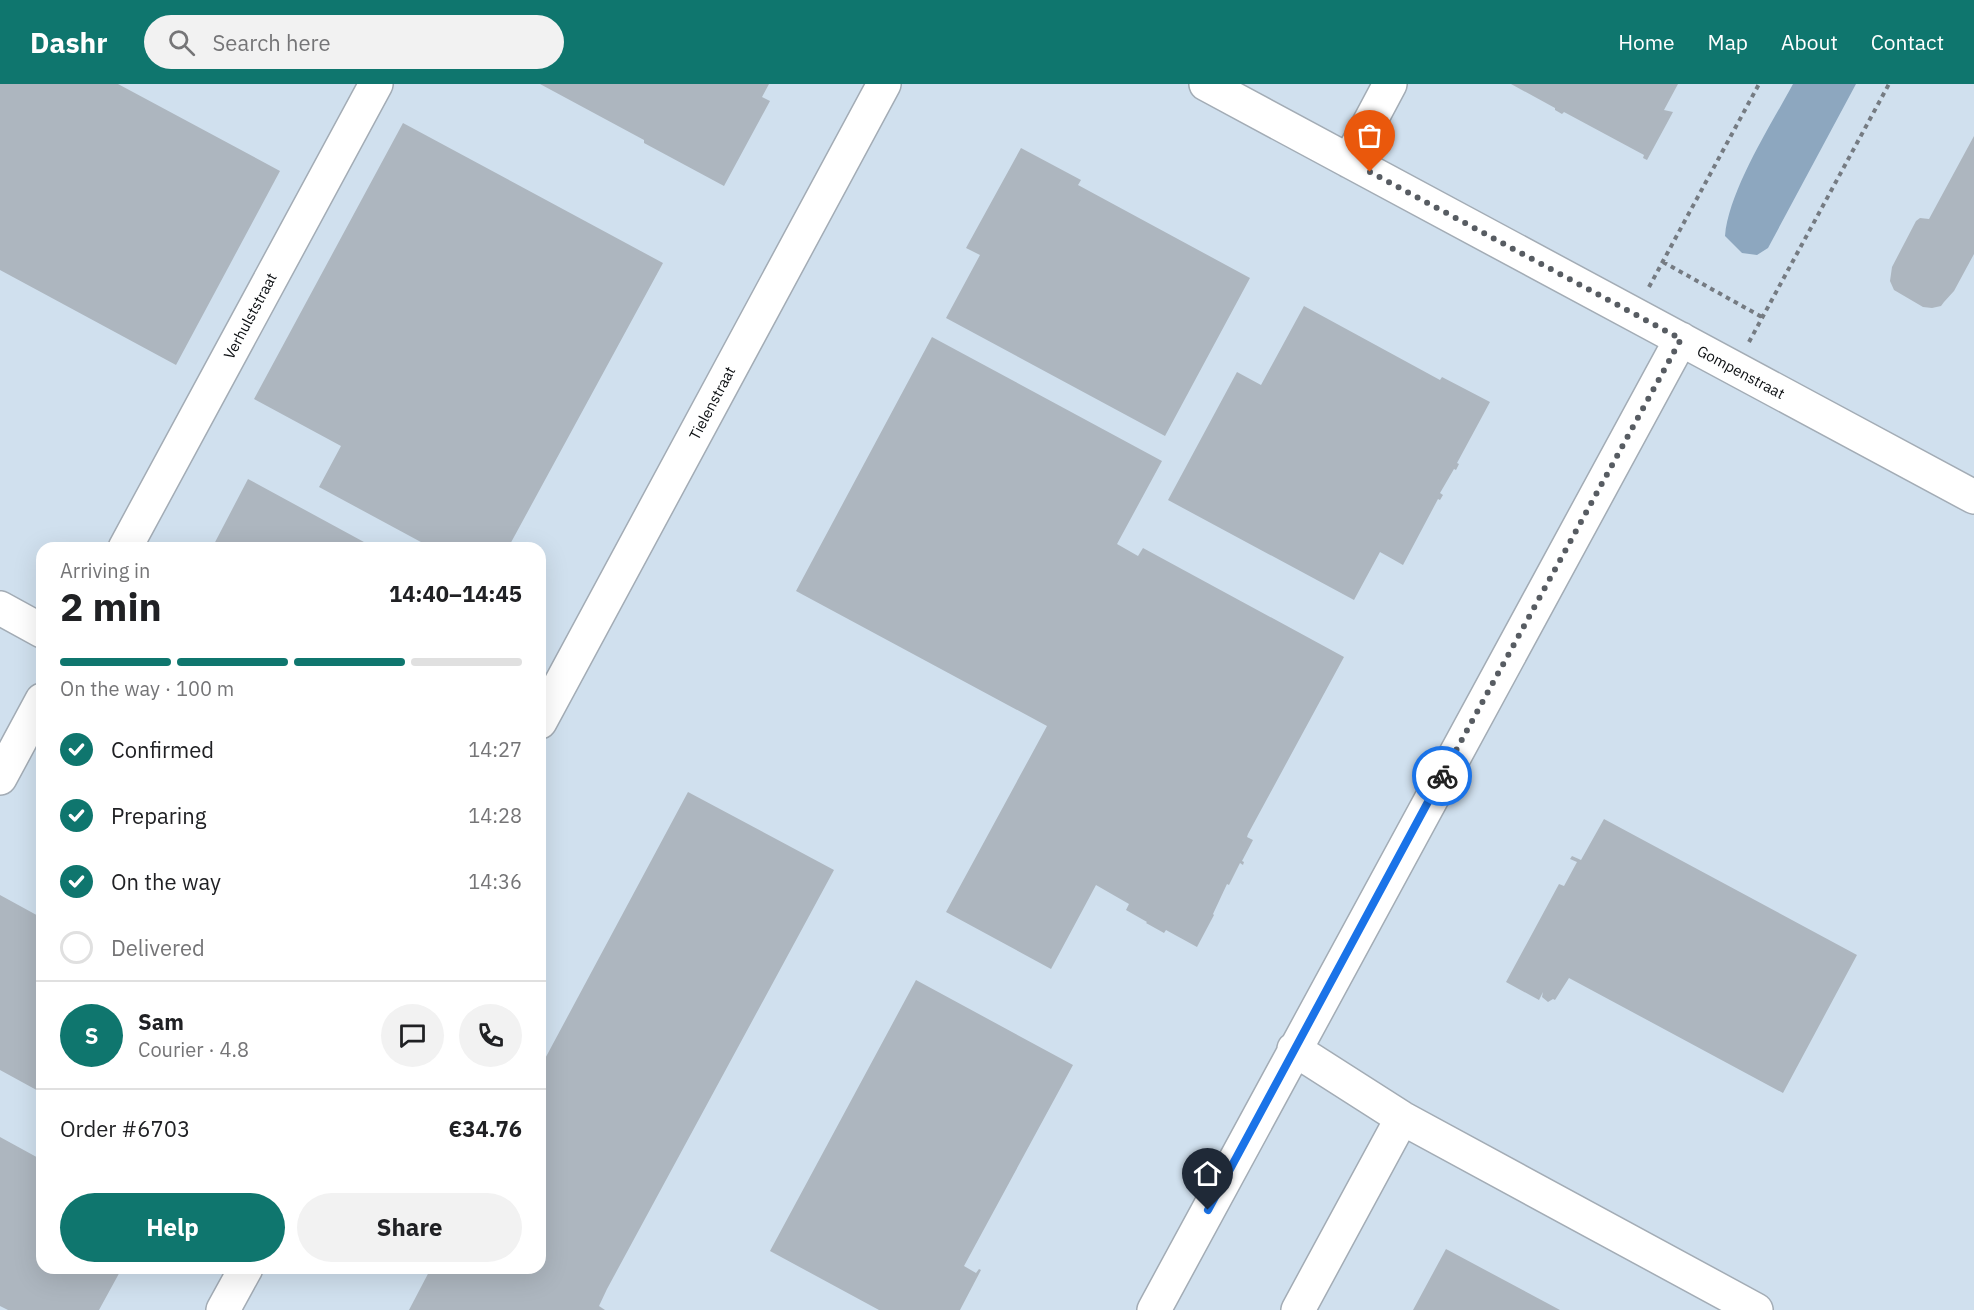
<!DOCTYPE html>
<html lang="en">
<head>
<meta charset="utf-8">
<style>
	body { margin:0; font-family:"IBM Plex Sans",sans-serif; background:#f2f2f2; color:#202124; height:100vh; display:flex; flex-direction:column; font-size:22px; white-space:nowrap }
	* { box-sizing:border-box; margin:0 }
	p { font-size:20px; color:#757577 }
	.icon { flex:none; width:33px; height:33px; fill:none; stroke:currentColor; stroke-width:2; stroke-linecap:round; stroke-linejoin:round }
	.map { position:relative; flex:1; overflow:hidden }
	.panel { position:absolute; left:36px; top:458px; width:510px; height:732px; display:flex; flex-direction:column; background:#fff; border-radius:18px; box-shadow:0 6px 24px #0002 }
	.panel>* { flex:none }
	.pin { position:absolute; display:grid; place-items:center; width:51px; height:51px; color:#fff; margin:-62px -26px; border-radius:50% 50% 50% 0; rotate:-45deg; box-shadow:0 0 6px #0007 }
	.pin .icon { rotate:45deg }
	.courier { position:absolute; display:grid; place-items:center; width:60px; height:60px; margin:-30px; border:4px solid #1a73e8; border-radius:50%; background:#fff; color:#222; box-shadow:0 2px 8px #0007 }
	.head em { font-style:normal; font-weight:700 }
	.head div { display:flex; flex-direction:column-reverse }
	.head { display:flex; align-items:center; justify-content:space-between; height:102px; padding:0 24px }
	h1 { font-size:39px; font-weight:700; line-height:45px }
	.bar { display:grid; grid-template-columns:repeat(4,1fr); gap:9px 6px; align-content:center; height:72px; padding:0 24px }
	.bar i { height:8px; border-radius:4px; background:#e0e0e0 }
	.bar .on { background:#0f766e }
	.bar p { grid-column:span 4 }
	.line { display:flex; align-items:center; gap:15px; padding:0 24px; border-top:2px solid #e0e0e0 }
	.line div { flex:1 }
	.round { display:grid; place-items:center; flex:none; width:63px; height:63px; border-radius:32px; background:#f2f2f2 }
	ol { padding:0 24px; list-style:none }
	li { display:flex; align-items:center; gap:18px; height:66px }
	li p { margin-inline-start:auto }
	li .icon { padding:6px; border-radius:50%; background:#0f766e; color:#fff; stroke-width:4 }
	li:last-child { color:#757577 }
	li i { width:33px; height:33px; border:3px solid #e0e0e0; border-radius:50% }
	.button { display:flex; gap:12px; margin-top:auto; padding:12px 24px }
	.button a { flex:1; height:69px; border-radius:36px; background:#0f766e; color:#fff; font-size:24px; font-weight:700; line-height:69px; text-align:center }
	.button a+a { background:#f2f2f2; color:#202124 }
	header { display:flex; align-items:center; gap:36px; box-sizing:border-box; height:84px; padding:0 30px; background:#0f766e; color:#fff }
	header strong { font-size:28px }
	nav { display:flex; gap:33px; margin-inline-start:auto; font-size:21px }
	.search { width:420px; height:54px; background:#f2f2f2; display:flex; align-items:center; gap:15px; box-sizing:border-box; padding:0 21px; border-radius:33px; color:#757577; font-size:22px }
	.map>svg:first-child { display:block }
	.built { fill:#d0e0ee; fill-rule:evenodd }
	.water { fill:#8da7bf }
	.building { fill:#adb6bf }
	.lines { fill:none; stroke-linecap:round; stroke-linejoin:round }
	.minor-casing { stroke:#a3acb5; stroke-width:36 }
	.path { stroke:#757b82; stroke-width:4; stroke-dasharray:4.5 4.5; stroke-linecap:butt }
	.minor { stroke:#fff; stroke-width:33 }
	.done { stroke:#575c62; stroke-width:6; stroke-dasharray:0 10.8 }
	.route { stroke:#1a73e8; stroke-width:8 }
	.labels { text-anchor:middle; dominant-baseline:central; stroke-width:6; stroke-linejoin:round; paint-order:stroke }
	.street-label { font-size:15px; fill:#0c0f12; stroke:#fff }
</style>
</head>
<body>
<header>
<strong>Dashr</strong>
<div class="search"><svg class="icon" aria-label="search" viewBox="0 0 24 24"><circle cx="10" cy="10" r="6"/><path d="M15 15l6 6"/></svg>Search here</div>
<nav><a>Home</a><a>Map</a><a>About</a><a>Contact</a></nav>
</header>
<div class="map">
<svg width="1974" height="1226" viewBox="0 0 1974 1226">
	<rect width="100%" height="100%" fill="#e2ecf6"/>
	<path class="built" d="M0,0H1974V1226H0ZM42,464H540V1184H42Z"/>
	<path class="water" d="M1793,0H1856L1768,164L1757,171L1742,169L1725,152C1729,106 1771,41 1793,0Z"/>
	<path class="building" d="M0,0H118L280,87L176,281L0,186Z
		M540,0H769L762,13L770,17L724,102L644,59V56Z
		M1511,0H1678L1664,26L1673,28L1647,76L1643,74L1644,71L1564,28L1562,30L1555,26V24Z
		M403,39L663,179L508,464H432L319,403L341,362L254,315Z
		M1974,52V170L1954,207L1944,218L1941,222L1932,224L1923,223L1894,206L1890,197L1892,183L1916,137L1920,134L1929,135Z
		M1021,64L1081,96L1078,101L1250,194L1165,352L946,234L980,171L966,164Z
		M1304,222L1440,296L1442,293L1490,318L1457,379L1459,380L1456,386L1454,385L1440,409L1443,411L1440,416L1438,415L1403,481L1380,468L1354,516L1168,416L1237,288L1261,301Z
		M932,253L1162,377L1117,460L1138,472L1143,464L1344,573L1248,750L1247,753L1253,756L1242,777L1244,778L1243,781L1240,779L1229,801L1227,800L1213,830L1214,831L1197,863L1166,846L1164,849L1146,839L1147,838L1126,826L1129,820L1096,801L1051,885L946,828L1047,642L796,507Z
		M248,395L375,464H212Z
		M688,708L834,786L607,1205L599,1222L605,1226H409L431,1184H540V984Z
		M1604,735L1857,871L1783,1009L1569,894L1555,916L1553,915L1548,918L1542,913L1543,908L1539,916L1506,898L1559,800L1564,802L1577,778L1570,775L1572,772L1581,776Z
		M0,811L42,834V1009L0,986Z
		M916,896L1073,981L964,1182L976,1189L979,1185L981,1186L960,1226H879L770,1167Z
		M0,1053L42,1076V1184H122L99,1226H8L0,1222Z
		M1446,1165L1560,1226H1413Z"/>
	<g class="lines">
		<defs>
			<path id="minor" d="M1206,0L1974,413
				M1349,77L1390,0
				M125,464L376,0
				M0,524L42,547
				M540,638L884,0
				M0,694L42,616
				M1294,965L1402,1034L1756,1226
				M223,1226L246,1184
				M1154,1226L1681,255
				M1298,1226L1402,1034"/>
		</defs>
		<use href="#minor" class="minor-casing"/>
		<path class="path" d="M1663,178L1762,233
			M1649,203L1759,0
			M1749,258L1889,0"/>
		<use href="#minor" class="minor"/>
	</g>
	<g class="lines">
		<path class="done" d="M1370,88L1681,255L1442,692"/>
		<path class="route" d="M1208,1126L1442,692"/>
	</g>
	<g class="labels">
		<g class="street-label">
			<text transform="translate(250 232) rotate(-62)">Verhulststraat</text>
			<text transform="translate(1741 288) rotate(28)">Gompenstraat</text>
			<text transform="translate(712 319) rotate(-62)">Tielenstraat</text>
		</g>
	</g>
</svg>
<div class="pin" style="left:1370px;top:88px;background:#ea580c"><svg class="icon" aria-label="bag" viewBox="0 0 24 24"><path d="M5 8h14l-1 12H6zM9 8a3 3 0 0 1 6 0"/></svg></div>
<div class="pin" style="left:1208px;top:1126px;background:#1f2937"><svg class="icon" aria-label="home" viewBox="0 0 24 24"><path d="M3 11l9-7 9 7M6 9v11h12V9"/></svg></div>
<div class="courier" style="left:1442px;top:692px"><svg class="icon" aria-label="bike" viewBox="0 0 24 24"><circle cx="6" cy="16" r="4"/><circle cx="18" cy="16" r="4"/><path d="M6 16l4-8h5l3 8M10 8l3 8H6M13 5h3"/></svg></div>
<section class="panel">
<div class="head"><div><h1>2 min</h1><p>Arriving in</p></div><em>14:40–14:45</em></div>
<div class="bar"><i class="on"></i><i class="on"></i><i class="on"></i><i></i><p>On the way · 100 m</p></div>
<ol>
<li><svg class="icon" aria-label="check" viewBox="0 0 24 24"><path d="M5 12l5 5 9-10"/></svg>Confirmed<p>14:27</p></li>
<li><svg class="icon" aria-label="check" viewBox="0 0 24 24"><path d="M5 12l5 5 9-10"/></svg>Preparing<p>14:28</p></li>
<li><svg class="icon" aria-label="check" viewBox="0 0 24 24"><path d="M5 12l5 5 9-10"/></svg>On the way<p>14:36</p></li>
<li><i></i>Delivered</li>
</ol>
<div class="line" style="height:108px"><b class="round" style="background:#0f766e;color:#fff">S</b><div><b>Sam</b><p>Courier · 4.8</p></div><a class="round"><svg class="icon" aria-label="chat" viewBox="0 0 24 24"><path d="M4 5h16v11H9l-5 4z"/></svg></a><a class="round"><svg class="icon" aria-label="phone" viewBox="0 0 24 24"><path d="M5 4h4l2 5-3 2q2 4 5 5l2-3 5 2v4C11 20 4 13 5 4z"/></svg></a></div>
<div class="line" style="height:78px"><div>Order #6703</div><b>€34.76</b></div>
<div class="button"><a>Help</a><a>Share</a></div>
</section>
</div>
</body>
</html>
